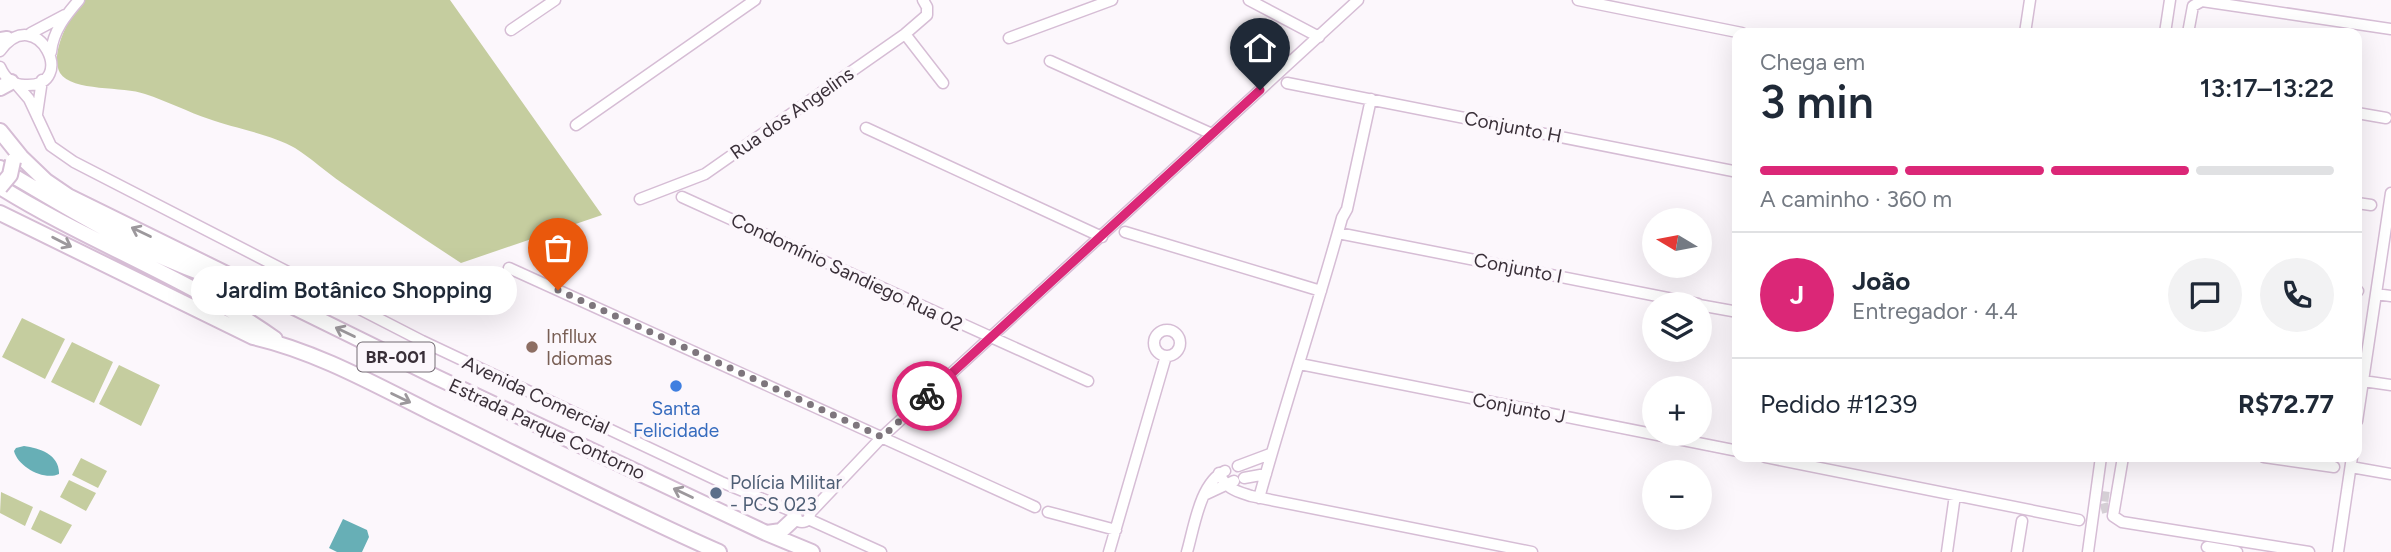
<!DOCTYPE html>
<html lang="pt">
<head>
<meta charset="utf-8">
<style>
	body { margin:0; font-family:Figtree,sans-serif; background:#f2f2f3; color:#1f2937; height:100vh; display:flex; flex-direction:column; font-size:26px; white-space:nowrap }
	* { box-sizing:border-box; margin:0 }
	p { font-size:23px; color:#747a83 }
	.icon { flex:none; width:38px; height:38px; fill:none; stroke:currentColor; stroke-width:2; stroke-linecap:round; stroke-linejoin:round }
	.map { position:relative; flex:1; overflow:hidden }
	.panel { position:absolute; left:1732px; top:28px; width:630px; height:434px; display:flex; flex-direction:column; background:#fff; border-radius:14px; box-shadow:0 7px 28px #0002 }
	.panel>* { flex:none }
	.needle { width:46px; rotate:280deg }
	.buttons { position:absolute; left:1642px; top:208px; display:grid; gap:14px }
	.buttons a { display:grid; place-items:center; width:70px; height:70px; border-radius:50%; background:#fff; box-shadow:0 7px 28px #0002; font-size:35px }
	.pin { position:absolute; display:grid; place-items:center; width:60px; height:60px; color:#fff; margin:-72px -30px; border-radius:50% 50% 50% 0; rotate:-45deg; box-shadow:0 0 7px #0007 }
	.pin .icon { rotate:45deg }
	.courier { position:absolute; display:grid; place-items:center; width:70px; height:70px; margin:-35px; border:5px solid #db2777; border-radius:50%; background:#fff; color:#222; box-shadow:0 2px 9px #0007 }
	.bubble { position:absolute; height:49px; border-radius:24px; background:#fff; box-shadow:0 7px 28px #0002; font-size:23px; font-weight:600; line-height:49px; text-align:center }
	.headline em { font-style:normal; font-weight:600 }
	.headline div { display:flex; flex-direction:column-reverse }
	.headline { display:flex; align-items:center; justify-content:space-between; height:119px; padding:0 28px }
	h1 { font-size:46px; font-weight:600; line-height:52px }
	.bar { display:grid; grid-template-columns:repeat(4,1fr); gap:10px 7px; align-content:center; height:84px; padding:0 28px }
	.bar i { height:9px; border-radius:5px; background:#e0e1e3 }
	.bar .selected { background:#db2777 }
	.bar p { grid-column:span 4 }
	.line { display:flex; align-items:center; gap:18px; padding:0 28px; border-top:2px solid #e0e1e3 }
	.line div { flex:1 }
	.round { display:grid; place-items:center; flex:none; width:74px; height:74px; border-radius:37px; background:#f2f2f3 }
	.map>svg:first-child { display:block }
	.green { fill:#c5cd9f }
	.water { fill:#67afb6 }
	.lines { fill:none; stroke-linecap:round; stroke-linejoin:round }
	.minor-tunnel { stroke:#d5cfd5; stroke-width:10; stroke-dasharray:10 5; stroke-linecap:butt }
	.minor-casing { stroke:#d6bdd5; stroke-width:13 }
	.highway-casing { stroke:#d6bdd5; stroke-width:18 }
	.minor { stroke:#fff; stroke-width:10 }
	.highway { stroke:#fff; stroke-width:14 }
	.highway-bridge-casing { stroke:#d6bdd5; stroke-width:18; stroke-linecap:butt }
	.highway-bridge { stroke:#fff; stroke-width:14 }
	.oneway { stroke:#9c989c }
	.done { stroke:#7e767d; stroke-width:7; stroke-dasharray:0 12.6 }
	.route { stroke:#db2777; stroke-width:9 }
	.education-dot { fill:#8d6e63; stroke:#fcf7fc; stroke-width:2.5 }
	.shop-dot { fill:#3f7fe0; stroke:#fcf7fc; stroke-width:2.5 }
	.service-dot { fill:#5c6f8a; stroke:#fcf7fc; stroke-width:2.5 }
	.labels { text-anchor:middle; dominant-baseline:central; stroke-width:7; stroke-linejoin:round; paint-order:stroke }
	.shield { fill:#fcf7fc; stroke:#746c74; stroke-width:2 }
	.shield-label { font-size:18px; font-weight:bold; fill:#3a3039 }
	.street-label { font-size:19px; fill:#3a3039; stroke:#fcf7fc }
	.education-label { font-size:19px; fill:#785e54; stroke:#fcf7fc; text-anchor:start }
	.shop-label { font-size:19px; fill:#366cbe; stroke:#fcf7fc }
	.service-label { font-size:19px; fill:#4e5e75; stroke:#fcf7fc; text-anchor:start }
</style>
</head>
<body>
<div class="map">
<svg width="2391" height="552" viewBox="0 0 2391 552">
	<rect width="100%" height="100%" fill="#fcf7fc"/>
	<path class="green" d="M83,0H450L602,215L461,263C421,237 381,210 342,183C326,172 311,158 295,148C273,135 234,128 209,119C188,112 167,101 145,94C124,86 72,92 60,73C49,54 70,15 83,0Z
		M22,318L65,339L45,379L2,357Z
		M72,342L113,362L94,403L51,382Z
		M119,365L160,385L141,426L99,404Z
		M948,389L961,400L941,422L928,411Z
		M81,458L107,471L98,488L72,475Z
		M69,480L96,493L86,511L60,497Z
		M1,492L33,507L25,526L0,513Z
		M40,510L72,525L61,544L31,529Z"/>
	<path class="water" d="M24,446C40,448 60,455 59,474C44,481 18,467 14,451L16,448Z
		M343,519L367,530L369,537L362,552H337L329,548Z"/>
	<g class="lines">
		<path class="minor-tunnel" d="M2101,496L2109,497
			M2101,509L2109,507"/>
		<defs>
			<path id="minor" d="M1249,0L1319,37
				M1578,0L1742,33
				M511,30L555,0
				M31,33L65,15
				M2025,33L2030,0
				M2165,33L2170,0
				M2188,33L2193,6L2202,1L2391,29
				M905,34L943,83
				M1009,38L1112,0
				M0,51C37,0 80,88 25,85C12,85 5,78 0,67
				M51,52C53,31 66,15 79,0
				M1050,61L1212,134
				M1287,83L1738,172
				M17,85L29,99L51,146L74,162L422,341L721,482L794,512
				M2357,113L2386,118
				M37,114L42,80
				M576,125L755,0
				M866,128L1102,237
				M682,197L1088,381
				M640,199L705,174L905,34L927,15V7L923,0
				M2357,203L2371,205
				M1125,232L1321,291
				M1338,233L1698,304
				M509,268L1035,507
				M2357,291H2358
				M2376,294L2391,296
				M1699,305L1738,312
				M1154 343a13 13 0 1 1 26 0a13 13 0 1 1-26 0Z
				M1300,364L1738,451
				M2363,381L2391,385
				M2357,421L2391,193
				M1765,457L2079,520
				M2264,457L2334,467
				M1238,466L1270,454
				M2351,467L2391,474
				M1219,473C1226,489 1236,491 1251,496L1532,552
				M1244,478L1266,474
				M1204,495L1234,481
				M1259,498C1285,404 1316,312 1342,218L1347,209L1371,99
				M794 514a8 8 0 1 1 16 0a8 8 0 1 1-16 0Z
				M1048,512L1116,530
				M809,514L882,437L1358,0
				M2113,516L2122,522L2309,552
				M2113,516L2123,457
				M808,519L881,552
				M2207,547L2237,552
				M1109,552L1166,356
				M1187,552C1194,528 1200,482 1225,471
				M1947,552L1955,495
				M2017,552L2022,521
				M2088,552L2101,457
				M2338,552L2352,457"/>
			<path id="highway" d="M0,40L7,39
				M0,88L11,82
				M0,131L21,157L46,181L68,196L436,377L766,533L812,552
				M0,168C73,211 146,257 228,282
				M0,187C88,242 191,279 275,339
				M0,213L253,337C315,351 374,384 430,412C526,459 621,509 719,552
				M767,533L781,531L795,518"/>
		</defs>
		<use href="#minor" class="minor-casing"/>
		<use href="#highway" class="highway-casing"/>
		<use href="#minor" class="minor"/>
		<use href="#highway" class="highway"/>
		<defs>
			<path id="highway-bridge" d="M0,187L10,175L13,161"/>
		</defs>
		<use href="#highway-bridge" class="highway-bridge-casing"/>
		<use href="#highway-bridge" class="highway-bridge"/>
	</g>
	<defs><path id="oneway-shaft" d="M-6 0H5M1.5-3L5.5 0L1.5 3" fill="none" stroke-width="1.6" stroke-linecap="round" stroke-linejoin="round" transform="scale(1.75)"/></defs>
	<g class="oneway">
		<use href="#oneway-shaft" transform="translate(141 232) rotate(-154)"/>
		<use href="#oneway-shaft" transform="translate(62 242) rotate(27)"/>
		<use href="#oneway-shaft" transform="translate(345 332) rotate(-154)"/>
		<use href="#oneway-shaft" transform="translate(401 398) rotate(26)"/>
		<use href="#oneway-shaft" transform="translate(683 493) rotate(-155)"/>
	</g>
	<g class="lines">
		<path class="done" d="M558,290L882,437L927,396"/>
		<path class="route" d="M927,396L1260,90"/>
	</g>
	<circle class="education-dot" cx="532" cy="347" r="7"/>
	<circle class="shop-dot" cx="676" cy="386" r="7"/>
	<circle class="service-dot" cx="716" cy="493" r="7"/>
	<g class="labels">
		<rect class="shield" x="357.5" y="342.5" width="77" height="29" rx="5"/>
		<g class="shield-label">
			<text x="396" y="357">BR-001</text>
		</g>
		<g class="street-label">
			<text transform="translate(792 113) rotate(-35)">Rua dos Angelins</text>
			<text transform="translate(1513 127) rotate(11)">Conjunto H</text>
			<text transform="translate(1518 268) rotate(11)">Conjunto I</text>
			<text transform="translate(847 272) rotate(25)">Condomínio Sandiego Rua 02</text>
			<text transform="translate(536 395) rotate(25)">Avenida Comercial</text>
			<text transform="translate(1519 408) rotate(11)">Conjunto J</text>
			<text transform="translate(547 429) rotate(25)">Estrada Parque Contorno</text>
		</g>
		<g class="education-label">
			<text x="546" y="336">Infllux<tspan x="546" dy="22">Idiomas</tspan></text>
		</g>
		<g class="shop-label">
			<text x="676" y="408">Santa<tspan x="676" dy="22">Felicidade</tspan></text>
		</g>
		<g class="service-label">
			<text x="730" y="482">Polícia Militar<tspan x="730" dy="22">- PCS 023</tspan></text>
		</g>
	</g>
</svg>
<div class="buttons">
<a><svg class="needle" viewBox="-14 -14 28 28"><path d="M0-13l5 13h-10z" fill="#e53935"/><path d="M0 13l5-13h-10z" fill="#747a83"/></svg></a>
<a><svg class="icon" aria-label="layers" viewBox="0 0 24 24"><path d="M12 4l9 5-9 5-9-5zM3 14l9 5 9-5"/></svg></a>
<a>+</a>
<a>−</a>
</div>
<div class="pin" style="left:558px;top:290px;background:#ea580c"><svg class="icon" aria-label="bag" viewBox="0 0 24 24"><path d="M5 8h14l-1 12H6zM9 8a3 3 0 0 1 6 0"/></svg></div>
<div class="pin" style="left:1260px;top:90px;background:#1f2937"><svg class="icon" aria-label="home" viewBox="0 0 24 24"><path d="M3 11l9-7 9 7M6 9v11h12V9"/></svg></div>
<div class="courier" style="left:927px;top:396px"><svg class="icon" aria-label="bike" viewBox="0 0 24 24"><circle cx="6" cy="16" r="4"/><circle cx="18" cy="16" r="4"/><path d="M6 16l4-8h5l3 8M10 8l3 8H6M13 5h3"/></svg></div>
<div class="bubble" style="left:191px;top:266px;width:326px">Jardim Botânico Shopping</div>
<section class="panel">
<div class="headline"><div><h1>3 min</h1><p>Chega em</p></div><em>13:17–13:22</em></div>
<div class="bar"><i class="selected"></i><i class="selected"></i><i class="selected"></i><i></i><p>A caminho · 360 m</p></div>
<div class="line" style="height:126px"><b class="round" style="background:#db2777;color:#fff">J</b><div><b>João</b><p>Entregador · 4.4</p></div><a class="round"><svg class="icon" aria-label="chat" viewBox="0 0 24 24"><path d="M4 5h16v11H9l-5 4z"/></svg></a><a class="round"><svg class="icon" aria-label="phone" viewBox="0 0 24 24"><path d="M5 4h4l2 5-3 2q2 4 5 5l2-3 5 2v4C11 20 4 13 5 4z"/></svg></a></div>
<div class="line" style="height:91px"><div>Pedido #1239</div><b>R$72.77</b></div>
</section>
</div>
</body>
</html>
